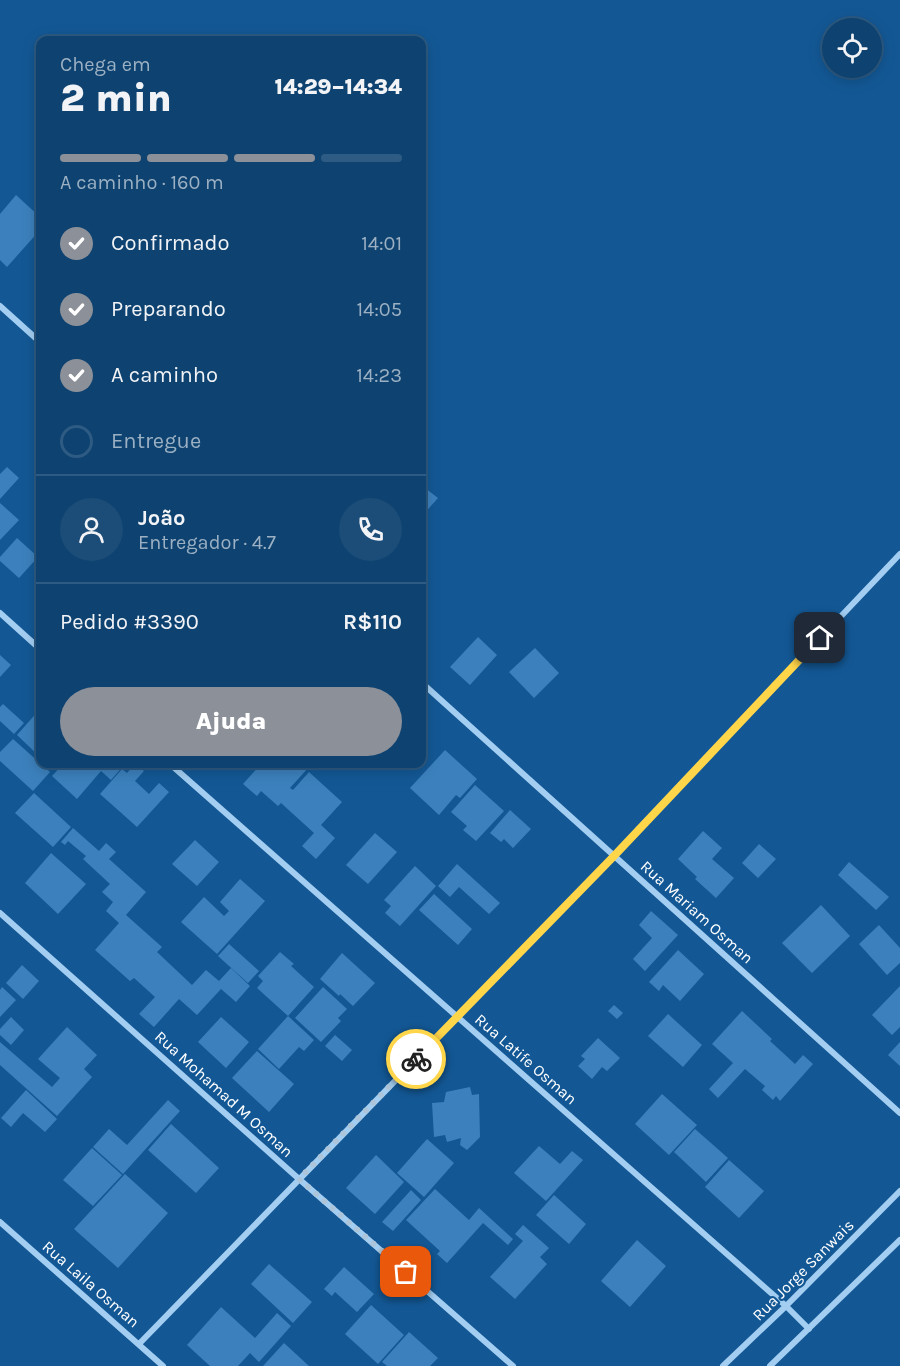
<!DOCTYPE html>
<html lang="pt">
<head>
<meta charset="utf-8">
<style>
	body { margin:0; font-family:Karla,sans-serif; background:#1c4d78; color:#f1f3f6; height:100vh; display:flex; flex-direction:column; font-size:22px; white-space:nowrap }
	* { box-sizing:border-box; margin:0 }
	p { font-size:20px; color:#9bb0c3 }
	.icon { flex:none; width:33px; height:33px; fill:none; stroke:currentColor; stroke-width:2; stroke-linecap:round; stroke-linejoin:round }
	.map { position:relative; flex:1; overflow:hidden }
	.sheet { position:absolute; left:36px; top:36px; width:390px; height:732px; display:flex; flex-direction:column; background:#0e4270; border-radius:12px; box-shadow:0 3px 15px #0003,0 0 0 2px #2e5b83 }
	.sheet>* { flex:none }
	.buttons { position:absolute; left:822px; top:18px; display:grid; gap:12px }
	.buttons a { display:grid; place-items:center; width:60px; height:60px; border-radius:50%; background:#0e4270; box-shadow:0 3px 15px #0003,0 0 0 2px #2e5b83; font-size:30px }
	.pin { position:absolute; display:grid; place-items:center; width:51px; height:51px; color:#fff; margin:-26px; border-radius:12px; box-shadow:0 3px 9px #0006 }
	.courier { position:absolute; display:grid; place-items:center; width:60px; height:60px; margin:-30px; border:4px solid #ffd54a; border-radius:50%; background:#fff; color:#222; box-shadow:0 2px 8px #0007 }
	.headline em { font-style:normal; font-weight:800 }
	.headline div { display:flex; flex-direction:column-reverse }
	.headline { display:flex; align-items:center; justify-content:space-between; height:102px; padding:0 24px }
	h1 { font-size:39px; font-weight:800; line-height:45px }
	.bar { display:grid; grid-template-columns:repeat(4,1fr); gap:9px 6px; align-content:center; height:72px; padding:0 24px }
	.bar i { height:8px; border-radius:4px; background:#2e5b83 }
	.bar .selected { background:#8c9099 }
	.bar p { grid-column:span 4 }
	.line { display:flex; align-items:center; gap:15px; padding:0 24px; border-top:2px solid #2e5b83 }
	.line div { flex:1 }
	.round { display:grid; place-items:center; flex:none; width:63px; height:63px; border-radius:32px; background:#1c4d78 }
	ol { padding:0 24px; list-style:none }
	li { display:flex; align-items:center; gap:18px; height:66px }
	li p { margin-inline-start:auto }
	li .icon { padding:6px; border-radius:50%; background:#8c9099; color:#fff; stroke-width:4 }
	li:last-child { color:#9bb0c3 }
	li i { width:33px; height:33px; border:3px solid #2e5b83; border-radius:50% }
	.primary-button { display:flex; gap:12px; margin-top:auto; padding:12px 24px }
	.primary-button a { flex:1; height:69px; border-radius:36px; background:#8c9099; color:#fff; font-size:24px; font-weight:800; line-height:69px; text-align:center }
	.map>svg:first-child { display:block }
	.building { fill:#3c81bd }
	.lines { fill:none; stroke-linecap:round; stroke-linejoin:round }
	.street { stroke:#a3cef2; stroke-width:6 }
	.done { stroke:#acc5da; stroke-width:6; stroke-dasharray:0 10.8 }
	.route { stroke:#ffd54a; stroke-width:8 }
	.labels { text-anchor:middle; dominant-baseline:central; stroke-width:4.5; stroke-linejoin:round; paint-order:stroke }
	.street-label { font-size:16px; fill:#fff; stroke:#135895 }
</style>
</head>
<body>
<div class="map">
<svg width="900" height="1366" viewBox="0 0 900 1366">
	<rect width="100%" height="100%" fill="#135895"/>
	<path class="building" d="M16,195L40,217V230L7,267L0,260V214Z
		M7,467L19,478L0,499V474Z
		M425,488L438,498L422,516V492Z
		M0,503L19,520L0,540Z
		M17,538L38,557L19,578L0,561V557Z
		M478,637L497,655L470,685L450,667Z
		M535,648L559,673L534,698L509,672Z
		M0,655L11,665L0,677Z
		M3,704L24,723L14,734L0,721V707Z
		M40,709V757L17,735Z
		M13,739L50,772L33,791L0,761V752Z
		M445,750L477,779L460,798L456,795L439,815L410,788Z
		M63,764H125L111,780L101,771L77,799L52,776Z
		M135,764L144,771L135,781L149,794L159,783L169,792L137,827L100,794L122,769L127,773Z
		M261,764H306L309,767L290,788L293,790L309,772L342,802L321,825L335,838L316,859L302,846L314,833L281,803L278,806L261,791L257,796L243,784Z
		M475,785L504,811L476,841L463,830L467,826L451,812Z
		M34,793L71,827L53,847L15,813Z
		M510,810L531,829L513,848L504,839L501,842L490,833Z
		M73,828L99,851L106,843L116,852L109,859L146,892L126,915L162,947L157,952L192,985L206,970L219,981L231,968L250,986L236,1002L221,989L197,1015L179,999L154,1027L139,1014L155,997L134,978L130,981L95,950L119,923L106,911L113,902L102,892L110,884L83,859L86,856L68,841L65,845L61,842Z
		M703,831L722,848L712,859L734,878L716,898L695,879L697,877L678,859Z
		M375,833L397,852L368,884L346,865Z
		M195,840L219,862L197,886L172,864Z
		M759,844L776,859L758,878L742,863Z
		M51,853L86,884L58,914L25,883Z
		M849,862L889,897L876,910L838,875Z
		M457,864L500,903L489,914L459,887L450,897L438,886Z
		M415,866L436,886L400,926L385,913L391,906L384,900Z
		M240,879L265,901L217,954L181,922L204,897L224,916L229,911L220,902Z
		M434,894L472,929L458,945L419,910Z
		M821,905L850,936L812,973L782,943Z
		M651,911L678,935L645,971L633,959L652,938L639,925Z
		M879,925L900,948V963L887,975L859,944Z
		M229,944L259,971L248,983L218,956Z
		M678,950L704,974L680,1001L663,985L659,991L649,982Z
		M280,952L294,964L291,966L314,987L288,1016L314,1040L304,1051L299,1047L279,1069L258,1049L288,1016L257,988L263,981L258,976Z
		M342,953L375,983L353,1006L340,994L339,996L320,979Z
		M22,965L39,981L23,999L6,983Z
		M900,986V1027L892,1035L872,1015Z
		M2,987L16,1000L0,1017V990Z
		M323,987L347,1009L338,1018L341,1021L321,1042L295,1018Z
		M614,1005L623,1013L617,1019L608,1011Z
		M742,1011L772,1039L770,1041L795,1064L803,1055L813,1064L780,1101L776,1096L773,1100L762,1090L765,1086L745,1069L718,1098L709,1089L733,1063L712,1044Z
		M668,1014L702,1045L683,1067L648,1036Z
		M11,1017L24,1030L11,1045L0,1035V1029Z
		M221,1017L249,1042L226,1068L198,1042Z
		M67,1027L97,1055L84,1069L92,1077L57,1116L0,1065V1042L52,1087L60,1078L38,1059Z
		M335,1035L352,1050L342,1061L325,1046Z
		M598,1038L620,1058L607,1071L602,1067L592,1079L578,1066L585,1059L581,1056Z
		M900,1042V1066L888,1055Z
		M257,1051L294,1084L269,1112L232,1078Z
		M470,1087L472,1095L479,1094L480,1137L467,1150L460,1145L461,1138L447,1142L445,1135L434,1137L432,1103L444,1102L446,1092Z
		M26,1090L57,1119L45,1132L23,1113L11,1127L1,1118Z
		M662,1094L697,1125L669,1155L635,1124Z
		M168,1100L180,1111L123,1174L93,1147L109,1129L127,1145Z
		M171,1124L219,1168L196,1193L148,1150Z
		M695,1129L728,1158L706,1182L674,1152Z
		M427,1139L454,1163L424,1197L397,1173Z
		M539,1146L560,1164L572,1151L583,1160L546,1201L514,1173Z
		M92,1148L122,1175L93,1206L63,1180Z
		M376,1155L404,1182L375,1214L346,1188Z
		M729,1160L764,1191L739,1218L705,1187Z
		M125,1174L168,1213L118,1268L74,1229Z
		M435,1189L469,1220L479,1208L513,1239L508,1245L483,1223L447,1263L437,1254L440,1251L406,1220Z
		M411,1190L421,1200L393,1231L382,1222Z
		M554,1195L586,1224L569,1244L536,1215Z
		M523,1225L549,1248L540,1257L547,1264L515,1299L490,1277L523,1241L515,1234Z
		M637,1240L666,1266L630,1307L601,1281Z
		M269,1264L312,1302L293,1323L251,1284Z
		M344,1267L374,1294L357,1312L335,1292L332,1296L324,1289Z
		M371,1305L404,1335L378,1364L345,1334Z
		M221,1307L255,1338L277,1313L291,1326L259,1362L250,1353L238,1366H210L187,1345Z
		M409,1332L438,1358L430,1366H387L382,1362Z
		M284,1343L309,1366H263Z"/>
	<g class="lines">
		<path class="street" d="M0,306L40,342
			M0,613L40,649
			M422,683L900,1113
			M170,764L786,1306L809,1329
			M0,913L299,1179L513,1366
			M0,1222L163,1366
			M139,1344L614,856L900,554
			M723,1366L786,1306L900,1191
			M770,1366L900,1240"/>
	</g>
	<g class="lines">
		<path class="done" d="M406,1272L299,1179L416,1059"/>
		<path class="route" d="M416,1059L614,856L820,638"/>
	</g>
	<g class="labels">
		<g class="street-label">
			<text transform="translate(697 912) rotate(42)">Rua Mariam Osman</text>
			<text transform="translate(526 1059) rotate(41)">Rua Latife Osman</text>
			<text transform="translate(224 1094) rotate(42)">Rua Mohamad M Osman</text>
			<text transform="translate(803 1270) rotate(-45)">Rua Jorge Sanwais</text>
			<text transform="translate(91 1284) rotate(41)">Rua Laila Osman</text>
		</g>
	</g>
</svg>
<div class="buttons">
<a><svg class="icon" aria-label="locate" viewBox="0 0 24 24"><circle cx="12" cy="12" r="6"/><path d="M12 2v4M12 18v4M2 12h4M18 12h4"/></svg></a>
</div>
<div class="pin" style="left:406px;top:1272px;background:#ea580c"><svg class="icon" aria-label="bag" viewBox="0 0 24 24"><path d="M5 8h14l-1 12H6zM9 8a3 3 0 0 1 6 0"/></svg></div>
<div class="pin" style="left:820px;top:638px;background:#1f2937"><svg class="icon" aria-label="home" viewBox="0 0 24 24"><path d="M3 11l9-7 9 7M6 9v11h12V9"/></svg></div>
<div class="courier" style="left:416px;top:1059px"><svg class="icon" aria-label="bike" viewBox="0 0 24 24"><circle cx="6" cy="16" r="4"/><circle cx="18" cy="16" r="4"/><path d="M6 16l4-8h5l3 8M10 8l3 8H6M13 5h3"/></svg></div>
<section class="sheet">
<div class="headline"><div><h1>2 min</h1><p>Chega em</p></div><em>14:29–14:34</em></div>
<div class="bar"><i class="selected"></i><i class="selected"></i><i class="selected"></i><i></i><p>A caminho · 160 m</p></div>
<ol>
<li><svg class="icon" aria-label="check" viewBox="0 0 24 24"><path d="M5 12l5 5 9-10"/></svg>Confirmado<p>14:01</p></li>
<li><svg class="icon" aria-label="check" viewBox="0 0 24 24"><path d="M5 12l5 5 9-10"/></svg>Preparando<p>14:05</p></li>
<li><svg class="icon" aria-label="check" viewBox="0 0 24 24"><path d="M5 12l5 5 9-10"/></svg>A caminho<p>14:23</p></li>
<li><i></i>Entregue</li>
</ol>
<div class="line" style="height:108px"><a class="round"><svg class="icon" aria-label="person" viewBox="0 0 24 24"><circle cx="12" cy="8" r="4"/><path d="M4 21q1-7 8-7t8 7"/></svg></a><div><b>João</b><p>Entregador · 4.7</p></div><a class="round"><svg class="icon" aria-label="phone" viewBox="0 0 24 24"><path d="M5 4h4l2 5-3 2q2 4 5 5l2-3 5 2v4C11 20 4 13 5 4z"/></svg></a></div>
<div class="line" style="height:78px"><div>Pedido #3390</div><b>R$110</b></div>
<div class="primary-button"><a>Ajuda</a></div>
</section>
</div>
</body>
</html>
